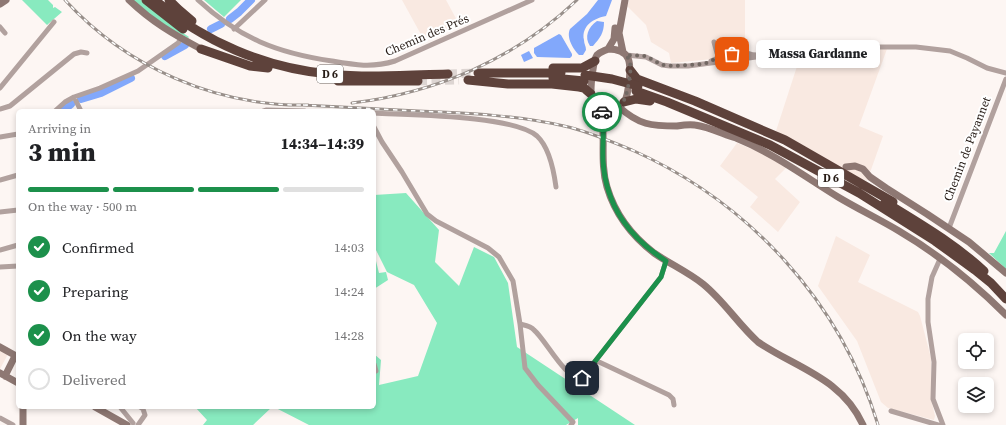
<!DOCTYPE html>
<html lang="en">
<head>
<meta charset="utf-8">
<style>
	body { margin:0; font-family:"Source Serif 4",serif; background:#f6f6f6; color:#202124; height:100vh; display:flex; flex-direction:column; font-size:15px; white-space:nowrap }
	* { box-sizing:border-box; margin:0 }
	p { font-size:13px; color:#757577 }
	.icon { flex:none; width:22px; height:22px; fill:none; stroke:currentColor; stroke-width:2; stroke-linecap:round; stroke-linejoin:round }
	.map { position:relative; flex:1; overflow:hidden }
	.side { position:absolute; left:16px; top:109px; width:360px; height:300px; display:flex; flex-direction:column; background:#fff; border-radius:6px; box-shadow:0 2px 6px #0003 }
	.side>* { flex:none }
	.controls { position:absolute; left:958px; top:333px; display:grid; gap:8px }
	.controls a { display:grid; place-items:center; width:36px; height:36px; border-radius:6px; background:#fff; box-shadow:0 2px 6px #0003; font-size:20px }
	.pin { position:absolute; display:grid; place-items:center; width:34px; height:34px; color:#fff; margin:-17px; border-radius:8px; box-shadow:0 2px 6px #0006 }
	.courier { position:absolute; display:grid; place-items:center; width:40px; height:40px; margin:-20px; border:3px solid #1c904b; border-radius:50%; background:#fff; color:#222; box-shadow:0 1px 5px #0007 }
	.bubble { position:absolute; height:28px; border-radius:6px; background:#fff; box-shadow:0 2px 6px #0003; font-size:13px; font-weight:800; line-height:28px; text-align:center }
	.summary em { font-style:normal; font-weight:800 }
	.summary div { display:flex; flex-direction:column-reverse }
	.summary { display:flex; align-items:center; justify-content:space-between; height:68px; padding:0 12px }
	h1 { font-size:26px; font-weight:800; line-height:30px }
	.bar { display:grid; grid-template-columns:repeat(4,1fr); gap:6px 4px; align-content:center; height:48px; padding:0 12px }
	.bar i { height:5px; border-radius:3px; background:#e0e0e0 }
	.bar .current { background:#1c904b }
	.bar p { grid-column:span 4 }
	ol { padding:0 12px; list-style:none }
	li { display:flex; align-items:center; gap:12px; height:44px }
	li p { margin-inline-start:auto }
	li .icon { padding:4px; border-radius:50%; background:#1c904b; color:#fff; stroke-width:4 }
	li:last-child { color:#757577 }
	li i { width:22px; height:22px; border:2px solid #e0e0e0; border-radius:50% }
	.map>svg:first-child { display:block }
	.built { fill:#f9e9e1 }
	.green { fill:#88eabf }
	.water { fill:#82a8fb }
	.lines { fill:none; stroke-linecap:round; stroke-linejoin:round }
	.river { stroke:#82a8fb; stroke-width:8 }
	.highway-tunnel { stroke:#ddd5d2; stroke-width:9; stroke-dasharray:9 4.5; stroke-linecap:butt }
	.street { stroke:#b1a19e; stroke-width:5 }
	.secondary { stroke:#8e7873; stroke-width:7 }
	.highway { stroke:#5e423b; stroke-width:9 }
	.rail-casing { stroke:#988f8a; stroke-width:3 }
	.rail { stroke:#fff; stroke-width:1.5; stroke-dasharray:4.5; stroke-linecap:butt }
	.highway-bridge { stroke:#5e423b; stroke-width:9 }
	.done { stroke:#726863; stroke-width:4; stroke-dasharray:0 7.2 }
	.route { stroke:#1c904b; stroke-width:5 }
	.labels { text-anchor:middle; dominant-baseline:central; stroke-width:4; stroke-linejoin:round; paint-order:stroke }
	.shield { fill:#fff; stroke:#68605c; stroke-width:1 }
	.shield-label { font-size:11px; font-weight:bold; fill:#271c16 }
	.street-label { font-size:12px; fill:#271c16; stroke:#fff }
</style>
</head>
<body>
<div class="map">
<svg width="1006" height="425" viewBox="0 0 1006 425">
	<rect width="100%" height="100%" fill="#fdf6f3"/>
	<path class="built" d="M402,0H446L459,24L424,40Z
		M629,0H745V56L671,63L669,53L651,42L646,25L627,6Z
		M887,49L859,126L883,136L867,181L849,173L776,131L801,54L827,50Z
		M737,143L764,154L787,167L775,179L800,202L778,232L750,207L758,197L720,166Z
		M836,236L870,255L858,282L918,312L920,316L931,358V399L935,416L934,420L888,408L881,402L857,341L818,286Z
		M0,345L9,349L7,356L0,369Z"/>
	<path class="green" d="M22,0H48L53,5V8L55,7L62,12L47,25Z
		M133,0H141L177,29L189,37L188,38L160,23Z
		M204,0H241L224,17Z
		M406,193L439,230L435,262L459,286L474,247L494,257L508,283L517,347L635,425H578V418L566,425H309L274,407H374V354L381,360L379,385L418,376L437,323L414,285L387,272L374,246V195Z
		M1006,231V269L989,253H994Z
		M374,253L379,273L386,272L388,280L374,289Z
		M195,407H272L253,425H203L207,420Z"/>
	<path class="water" d="M598,0H612L606,16C594,18 581,26 584,40C584,44 586,46 586,50L583,55H579C573,49 566,37 570,29L587,14Z
		M597,21L604,22C604,33 600,38 593,46H590C584,37 588,27 597,21Z
		M559,34L561,35L572,54V56L570,58L537,57L534,53V48Z
		M529,51L533,58L524,62L521,55Z"/>
	<g class="lines">
		<path class="river" d="M230,19L239,12L251,0
			M211,29L221,24
			M165,56L185,45
			M81,99L101,93L131,78
			M62,111L71,104"/>
		<path class="highway-tunnel" d="M448,74L478,73
			M418,81L459,80"/>
		<path class="street" d="M198,0C239,38 277,53 332,61C355,65 372,68 395,61L532,0
			M0,27L5,33
			M234,29L265,0
			M714,42L717,53L721,58
			M626,55L646,57L662,65L670,66H688L795,52L846,47H916L950,51L967,58L987,68L1006,73
			M711,61C720,57 736,50 747,53C750,54 753,55 757,55
			M0,88L54,22
			M74,97L81,111
			M0,109L10,106L74,54L81,52L87,53
			M55,111L65,102L74,97L100,88L138,71L178,43L181,39
			M263,111L266,110L305,111
			M374,113C409,115 512,115 537,136C549,147 554,172 556,187
			M374,127L382,142L402,172L427,214L436,221L488,248L499,257L513,281L520,324L525,368L538,385L573,422L571,425
			M0,137L18,134
			M0,180L18,175
			M0,212L18,210
			M949,228L1006,79
			M0,250L18,245
			M940,259L932,277L928,299V322L934,362L933,399L943,425
			M0,267L18,266
			M520,324C524,325 531,326 534,330C546,340 566,381 582,378L661,277L666,261
			M597,361L669,395L673,399L674,405
			M374,364L376,371
			M120,407L133,423
			M891,411L938,425
			M0,418L13,425
			M138,425L145,415L143,409L140,407"/>
		<path class="secondary" d="M129,0C152,22 173,34 201,49
			M0,4L6,0
			M608,49C632,49 631,64 629,83C628,87 628,93 626,98C621,111 605,111 596,102C594,99 591,95 591,91C591,84 593,61 597,55C600,52 604,51 608,49Z
			M608,49L614,39L615,28
			M623,52L619,33L625,0
			M600,105C607,132 599,160 607,187C615,214 632,236 654,253C670,264 688,272 703,284C724,301 738,324 758,342C796,368 842,378 863,425
			M619,107C639,125 651,126 677,126C683,125 689,124 695,125C709,127 723,134 736,138C773,153 804,176 838,197C858,209 879,219 899,231C938,254 974,283 1006,315
			M606,127L609,116L613,109
			M846,167L855,166L863,169L870,177L886,188L927,214L969,242L1006,273
			M0,347L18,357
			M0,373L18,383
			M5,376L15,356
			M95,407L127,425
			M23,425V407"/>
		<path class="highway" d="M146,0L183,29
			M155,0C204,42 265,68 329,74C368,78 408,75 448,74
			M169,0L178,9L192,21
			M201,49L250,66L268,68
			M553,68H582L595,61
			M630,70L637,79L695,101L785,140L893,202
			M478,73H561
			M553,78L584,81
			M468,80L508,84H552L579,87L584,88L591,94
			M338,81H418
			M636,91L667,102L770,145L859,193L935,241L975,270L991,283L1006,299
			M624,102L636,99L650,101
			M885,202C919,223 954,243 984,271"/>
		<defs>
			<path id="rail" d="M65,0C126,67 217,107 308,105
				M352,103C436,93 515,59 577,0
				M303,105C341,107 380,109 418,111C467,113 516,115 564,126C587,131 610,141 632,150C749,202 841,302 878,425"/>
		</defs>
		<use href="#rail" class="rail-casing"/>
		<use href="#rail" class="rail"/>
		<path class="highway-bridge" d="M585,75L612,79L638,86"/>
	</g>
	<g class="lines">
		<path class="done" d="M602,112L600,105C622,117 626,98 629,82C630,72 633,64 626,55L646,56L662,65L675,66L704,64L724,55L732,54"/>
		<path class="route" d="M582,378L661,277L666,261C629,237 606,206 603,161C602,145 605,128 602,112"/>
	</g>
	<g class="labels">
		<g class="shield">
			<rect x="317" y="65" width="26" height="18" rx="3"/>
			<rect x="818" y="169" width="26" height="18" rx="3"/>
		</g>
		<g class="shield-label">
			<text x="330" y="74">D 6</text>
			<text x="831" y="178">D 6</text>
		</g>
		<g class="street-label">
			<text transform="translate(427 35) rotate(-23)">Chemin des Prés</text>
			<text transform="translate(967 149) rotate(-69)">Chemin de Payannet</text>
		</g>
	</g>
</svg>
<div class="controls">
<a><svg class="icon" aria-label="locate" viewBox="0 0 24 24"><circle cx="12" cy="12" r="6"/><path d="M12 2v4M12 18v4M2 12h4M18 12h4"/></svg></a>
<a><svg class="icon" aria-label="layers" viewBox="0 0 24 24"><path d="M12 4l9 5-9 5-9-5zM3 14l9 5 9-5"/></svg></a>
</div>
<div class="pin" style="left:732px;top:54px;background:#ea580c"><svg class="icon" aria-label="bag" viewBox="0 0 24 24"><path d="M5 8h14l-1 12H6zM9 8a3 3 0 0 1 6 0"/></svg></div>
<div class="pin" style="left:582px;top:378px;background:#1f2937"><svg class="icon" aria-label="home" viewBox="0 0 24 24"><path d="M3 11l9-7 9 7M6 9v11h12V9"/></svg></div>
<div class="courier" style="left:602px;top:112px"><svg class="icon" aria-label="car" viewBox="0 0 24 24"><path d="M5 17H2v-5l4-1 3-4h7l3 4 3 1v5h-3M9 17h6M6 11h13"/><circle cx="7" cy="17" r="2"/><circle cx="17" cy="17" r="2"/></svg></div>
<div class="bubble" style="left:756px;top:40px;width:124px">Massa Gardanne</div>
<section class="side">
<div class="summary"><div><h1>3 min</h1><p>Arriving in</p></div><em>14:34–14:39</em></div>
<div class="bar"><i class="current"></i><i class="current"></i><i class="current"></i><i></i><p>On the way · 500 m</p></div>
<ol>
<li><svg class="icon" aria-label="check" viewBox="0 0 24 24"><path d="M5 12l5 5 9-10"/></svg>Confirmed<p>14:03</p></li>
<li><svg class="icon" aria-label="check" viewBox="0 0 24 24"><path d="M5 12l5 5 9-10"/></svg>Preparing<p>14:24</p></li>
<li><svg class="icon" aria-label="check" viewBox="0 0 24 24"><path d="M5 12l5 5 9-10"/></svg>On the way<p>14:28</p></li>
<li><i></i>Delivered</li>
</ol>
</section>
</div>
</body>
</html>
